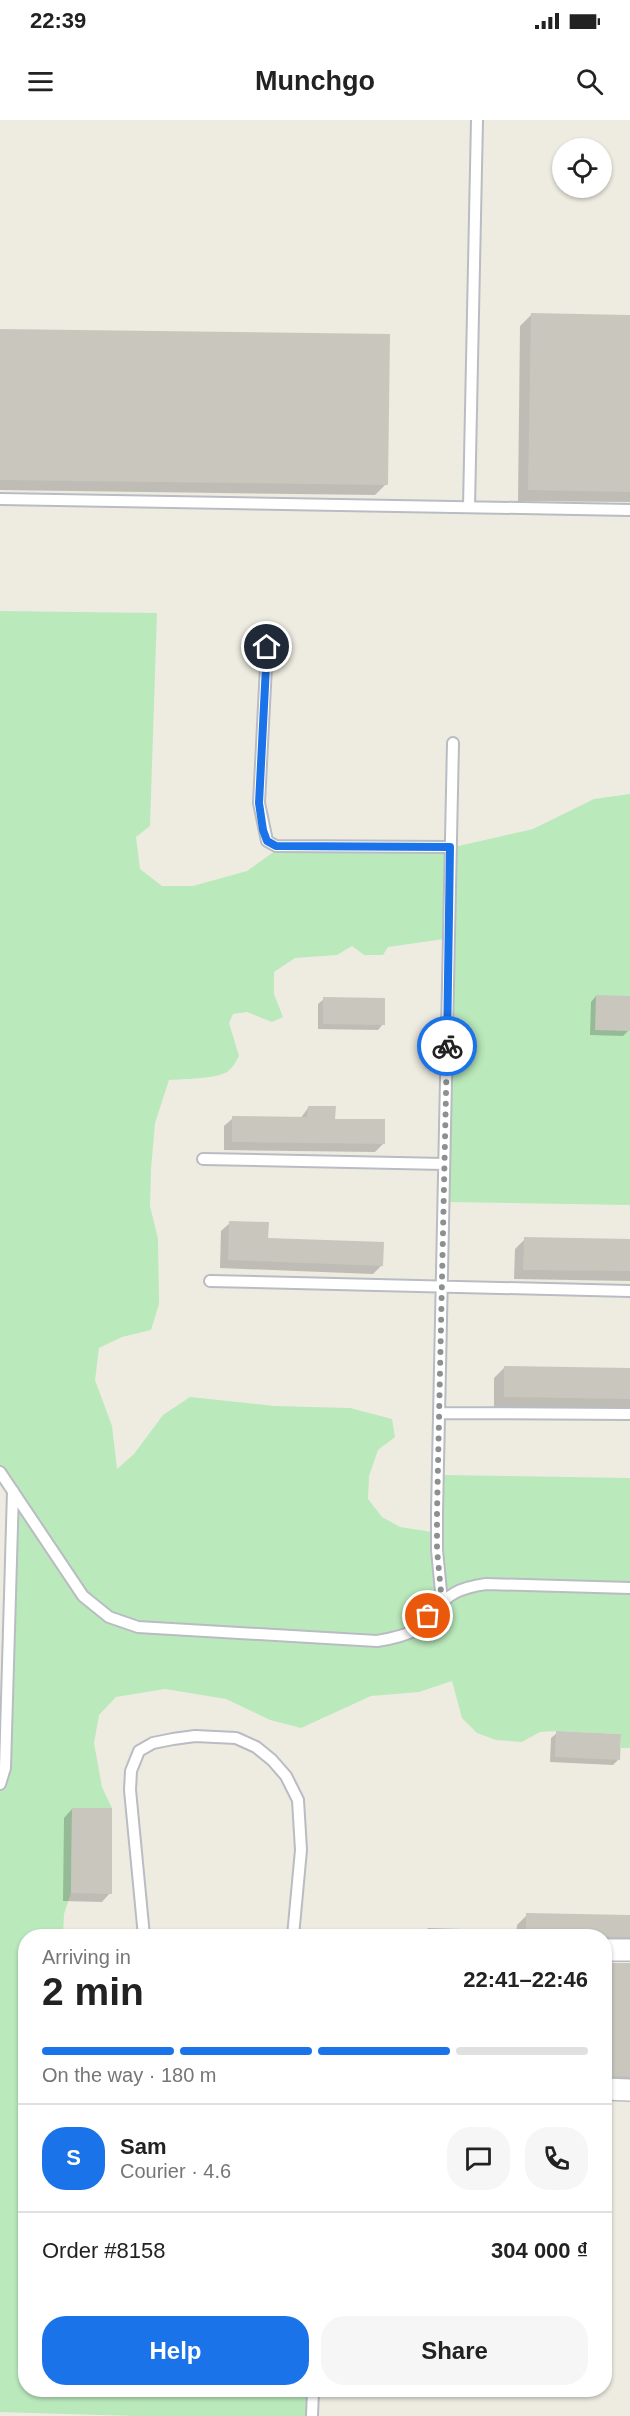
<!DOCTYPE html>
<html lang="en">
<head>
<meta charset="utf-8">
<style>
	body { margin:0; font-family:Helvetica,sans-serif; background:#f6f6f6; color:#222; height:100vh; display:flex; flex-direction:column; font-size:22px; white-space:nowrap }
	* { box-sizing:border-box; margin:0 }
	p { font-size:20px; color:#767676 }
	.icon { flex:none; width:33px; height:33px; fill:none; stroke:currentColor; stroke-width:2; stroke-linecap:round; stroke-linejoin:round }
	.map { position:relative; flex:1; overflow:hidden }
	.side { position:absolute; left:18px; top:1809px; width:594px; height:468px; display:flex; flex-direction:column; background:#fff; border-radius:24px; box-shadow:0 2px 4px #0004 }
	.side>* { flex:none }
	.tools { position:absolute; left:552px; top:18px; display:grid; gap:12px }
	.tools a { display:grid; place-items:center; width:60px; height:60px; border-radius:50%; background:#fff; box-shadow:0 2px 4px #0004; font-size:30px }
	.pin { position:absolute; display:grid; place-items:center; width:51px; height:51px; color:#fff; margin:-26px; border:3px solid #fff; border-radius:50%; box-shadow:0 2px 6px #0007 }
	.courier { position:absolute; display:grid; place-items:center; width:60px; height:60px; margin:-30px; border:4px solid #1a73e8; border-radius:50%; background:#fff; color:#222; box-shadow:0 2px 8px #0007 }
	.head em { font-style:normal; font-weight:800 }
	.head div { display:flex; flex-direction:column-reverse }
	.head { display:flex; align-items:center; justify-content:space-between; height:102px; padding:0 24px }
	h1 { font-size:39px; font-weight:800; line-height:45px }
	.bar { display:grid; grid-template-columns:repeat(4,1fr); gap:9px 6px; align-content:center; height:72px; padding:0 24px }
	.bar i { height:8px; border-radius:4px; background:#e0e0e0 }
	.bar .selected { background:#1a73e8 }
	.bar p { grid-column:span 4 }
	.line { display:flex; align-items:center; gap:15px; padding:0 24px; border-top:2px solid #e0e0e0 }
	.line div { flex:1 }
	.round { display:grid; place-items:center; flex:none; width:63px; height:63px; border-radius:24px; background:#f6f6f6 }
	.button { display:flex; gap:12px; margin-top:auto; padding:12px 24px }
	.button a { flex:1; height:69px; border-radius:24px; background:#1a73e8; color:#fff; font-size:24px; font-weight:800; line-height:69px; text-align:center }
	.button a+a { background:#f6f6f6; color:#222 }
	.status { display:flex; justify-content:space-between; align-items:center; height:42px; padding:0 30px; background:#fff; direction:ltr }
	.status svg { height:16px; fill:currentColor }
	header { display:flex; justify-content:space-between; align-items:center; height:78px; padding:0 24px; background:#fff; font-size:27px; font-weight:800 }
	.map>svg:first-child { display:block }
	.green { fill:#bae9bc }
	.shadow { fill:#0003 }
	.building { fill:#c9c6be }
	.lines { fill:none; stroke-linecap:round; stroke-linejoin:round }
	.service-casing { stroke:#b9bcc2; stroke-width:14 }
	.minor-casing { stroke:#b9bcc2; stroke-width:24 }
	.service { stroke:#fff; stroke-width:10 }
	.minor { stroke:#fff; stroke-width:21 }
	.done { stroke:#8d9090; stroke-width:6; stroke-dasharray:0 10.8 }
	.route { stroke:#1a73e8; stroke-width:8 }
</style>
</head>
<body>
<div class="status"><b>22:39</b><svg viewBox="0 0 49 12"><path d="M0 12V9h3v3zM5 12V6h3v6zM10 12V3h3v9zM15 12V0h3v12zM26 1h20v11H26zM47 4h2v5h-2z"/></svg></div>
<header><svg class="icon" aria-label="menu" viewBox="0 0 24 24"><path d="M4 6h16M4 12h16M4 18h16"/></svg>Munchgo<svg class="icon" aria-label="search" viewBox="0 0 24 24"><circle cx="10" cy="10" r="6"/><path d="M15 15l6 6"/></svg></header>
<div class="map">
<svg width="630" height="2296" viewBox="0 0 630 2296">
	<rect width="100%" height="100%" fill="#eeece1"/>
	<path class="green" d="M0,491L157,493L150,706L136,717L140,749L162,766H193L247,751L275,731L445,732L444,819L388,827L383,835H364L352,826L337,835L295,838L274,852V874L283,897L272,902L247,892L233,894L229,903L239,936C236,941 233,948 227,952C215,959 184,959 169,960L155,1003L151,1049L150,1086L158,1119L159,1184L151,1210L122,1217L99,1228L95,1260L112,1306L117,1349L134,1334L163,1295L190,1277L274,1286L350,1288L392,1299L395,1317L378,1330L369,1356L368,1379L382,1397L400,1407L432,1412L436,1480C415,1504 411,1511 378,1516L139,1502L112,1492L87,1473L0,1345Z
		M630,674V1085L448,1082L454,727L533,709L594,679Z
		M442,1355L630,1358V1463L487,1460L465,1462L445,1472L442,1430Z
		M17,1385L79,1479L107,1500L400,1521L445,1485L468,1471L486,1469L630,1473V1628H621V1614L556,1611L540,1612L522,1622L496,1620L477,1613L462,1598L452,1561L419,1572L371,1576L301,1608L270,1600L226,1579L165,1569L116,1577L99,1595L94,1623L102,1667L112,1688H72L71,1773L64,1794L63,1816H26V2270H308L307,2296H135L0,2292V1669L4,1666Z"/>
	<path class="shadow" d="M531,195L630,222V382L518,381L520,206Z
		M0,210L386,364L375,375L0,370Z
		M596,876L629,910L623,916L590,915L591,882Z
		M324,879L383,904L378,910L318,909V884Z
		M308,988L383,1024L375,1032L224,1030V1006L233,998L300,999Z
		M230,1103L267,1119L382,1145L373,1154L220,1148L221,1111Z
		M525,1119L630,1120V1161L514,1159L515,1129Z
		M505,1247L630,1249V1289L494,1287V1258Z
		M557,1613L619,1639L613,1645L550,1642L551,1618Z
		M72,1689L110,1773L102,1782L63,1781L64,1698Z
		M527,1795L630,1797V1833L604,1828V1816H516L517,1805Z
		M428,1808L462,1809V1816H420Z
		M630,1843V1967L604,1966V1844Z
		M604,1993H606L604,2079Z"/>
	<path class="building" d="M531,193L630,195V372L528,370Z
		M0,209L390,214L388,365L0,360Z
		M596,875L630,876V911L595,910Z
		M323,877L385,878V905L323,904Z
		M308,986H336L335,999H385V1024L232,1022V996L307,997Z
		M229,1101L269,1102L268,1118L384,1122L383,1146L228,1140Z
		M524,1117L630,1119V1151L523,1150Z
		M504,1246L630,1248V1279L504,1277Z
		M556,1611L621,1614L620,1640L555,1637Z
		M72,1688H112V1774L71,1773Z
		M526,1793L630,1795V1817L526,1816Z
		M604,1843H630V1957L604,1956Z"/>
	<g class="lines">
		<defs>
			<path id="service" d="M0,379L630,390
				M469,387L477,0
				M267,527L259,683L267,721L276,726L450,727
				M203,1039L444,1044
				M210,1161L630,1171
				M439,1293L630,1294
				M0,1352L83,1476L109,1497L138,1507L377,1521C389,1519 402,1517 413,1511C420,1507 425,1500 430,1494C449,1474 458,1468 486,1464L630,1468
				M442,1482L437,1430V1392L453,623
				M0,1664L5,1648L13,1371
				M144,1816L130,1670L131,1651L139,1631L153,1623L173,1619L195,1616L236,1618L256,1627L272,1640L286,1656L298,1680L301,1730L293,1816
				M312,2296L313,2270"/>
			<path id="minor" d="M604,1830H630
				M604,1969L630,1970"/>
		</defs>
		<use href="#service" class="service-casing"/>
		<use href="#minor" class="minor-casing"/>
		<use href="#service" class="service"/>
		<use href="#minor" class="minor"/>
	</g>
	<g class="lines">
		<path class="done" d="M428,1496L442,1482L437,1430V1392L447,926"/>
		<path class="route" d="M267,527L259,683L263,710L267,721L276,726L450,727L447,926"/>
	</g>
</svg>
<div class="tools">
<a><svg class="icon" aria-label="locate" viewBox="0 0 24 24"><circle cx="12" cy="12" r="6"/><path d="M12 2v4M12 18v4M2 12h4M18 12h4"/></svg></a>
</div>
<div class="pin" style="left:428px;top:1496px;background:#ea580c"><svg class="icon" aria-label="bag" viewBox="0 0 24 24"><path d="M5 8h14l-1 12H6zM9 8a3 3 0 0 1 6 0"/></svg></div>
<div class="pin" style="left:267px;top:527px;background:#1f2937"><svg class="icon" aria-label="home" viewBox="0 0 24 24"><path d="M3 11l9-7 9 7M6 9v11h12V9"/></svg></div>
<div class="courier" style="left:447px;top:926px"><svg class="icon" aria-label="bike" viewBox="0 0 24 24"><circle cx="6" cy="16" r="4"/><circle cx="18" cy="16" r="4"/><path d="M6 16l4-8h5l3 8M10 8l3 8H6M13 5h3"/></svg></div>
<section class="side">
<div class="head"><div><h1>2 min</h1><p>Arriving in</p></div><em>22:41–22:46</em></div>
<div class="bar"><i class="selected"></i><i class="selected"></i><i class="selected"></i><i></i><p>On the way · 180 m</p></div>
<div class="line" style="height:108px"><b class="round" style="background:#1a73e8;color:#fff">S</b><div><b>Sam</b><p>Courier · 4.6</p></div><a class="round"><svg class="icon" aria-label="chat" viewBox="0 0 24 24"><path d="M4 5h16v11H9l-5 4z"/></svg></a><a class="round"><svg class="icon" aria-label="phone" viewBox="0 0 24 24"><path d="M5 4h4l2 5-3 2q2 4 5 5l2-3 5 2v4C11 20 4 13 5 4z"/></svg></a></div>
<div class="line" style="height:78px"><div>Order #8158</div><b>304 000 ₫</b></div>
<div class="button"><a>Help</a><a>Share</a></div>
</section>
</div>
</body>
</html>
